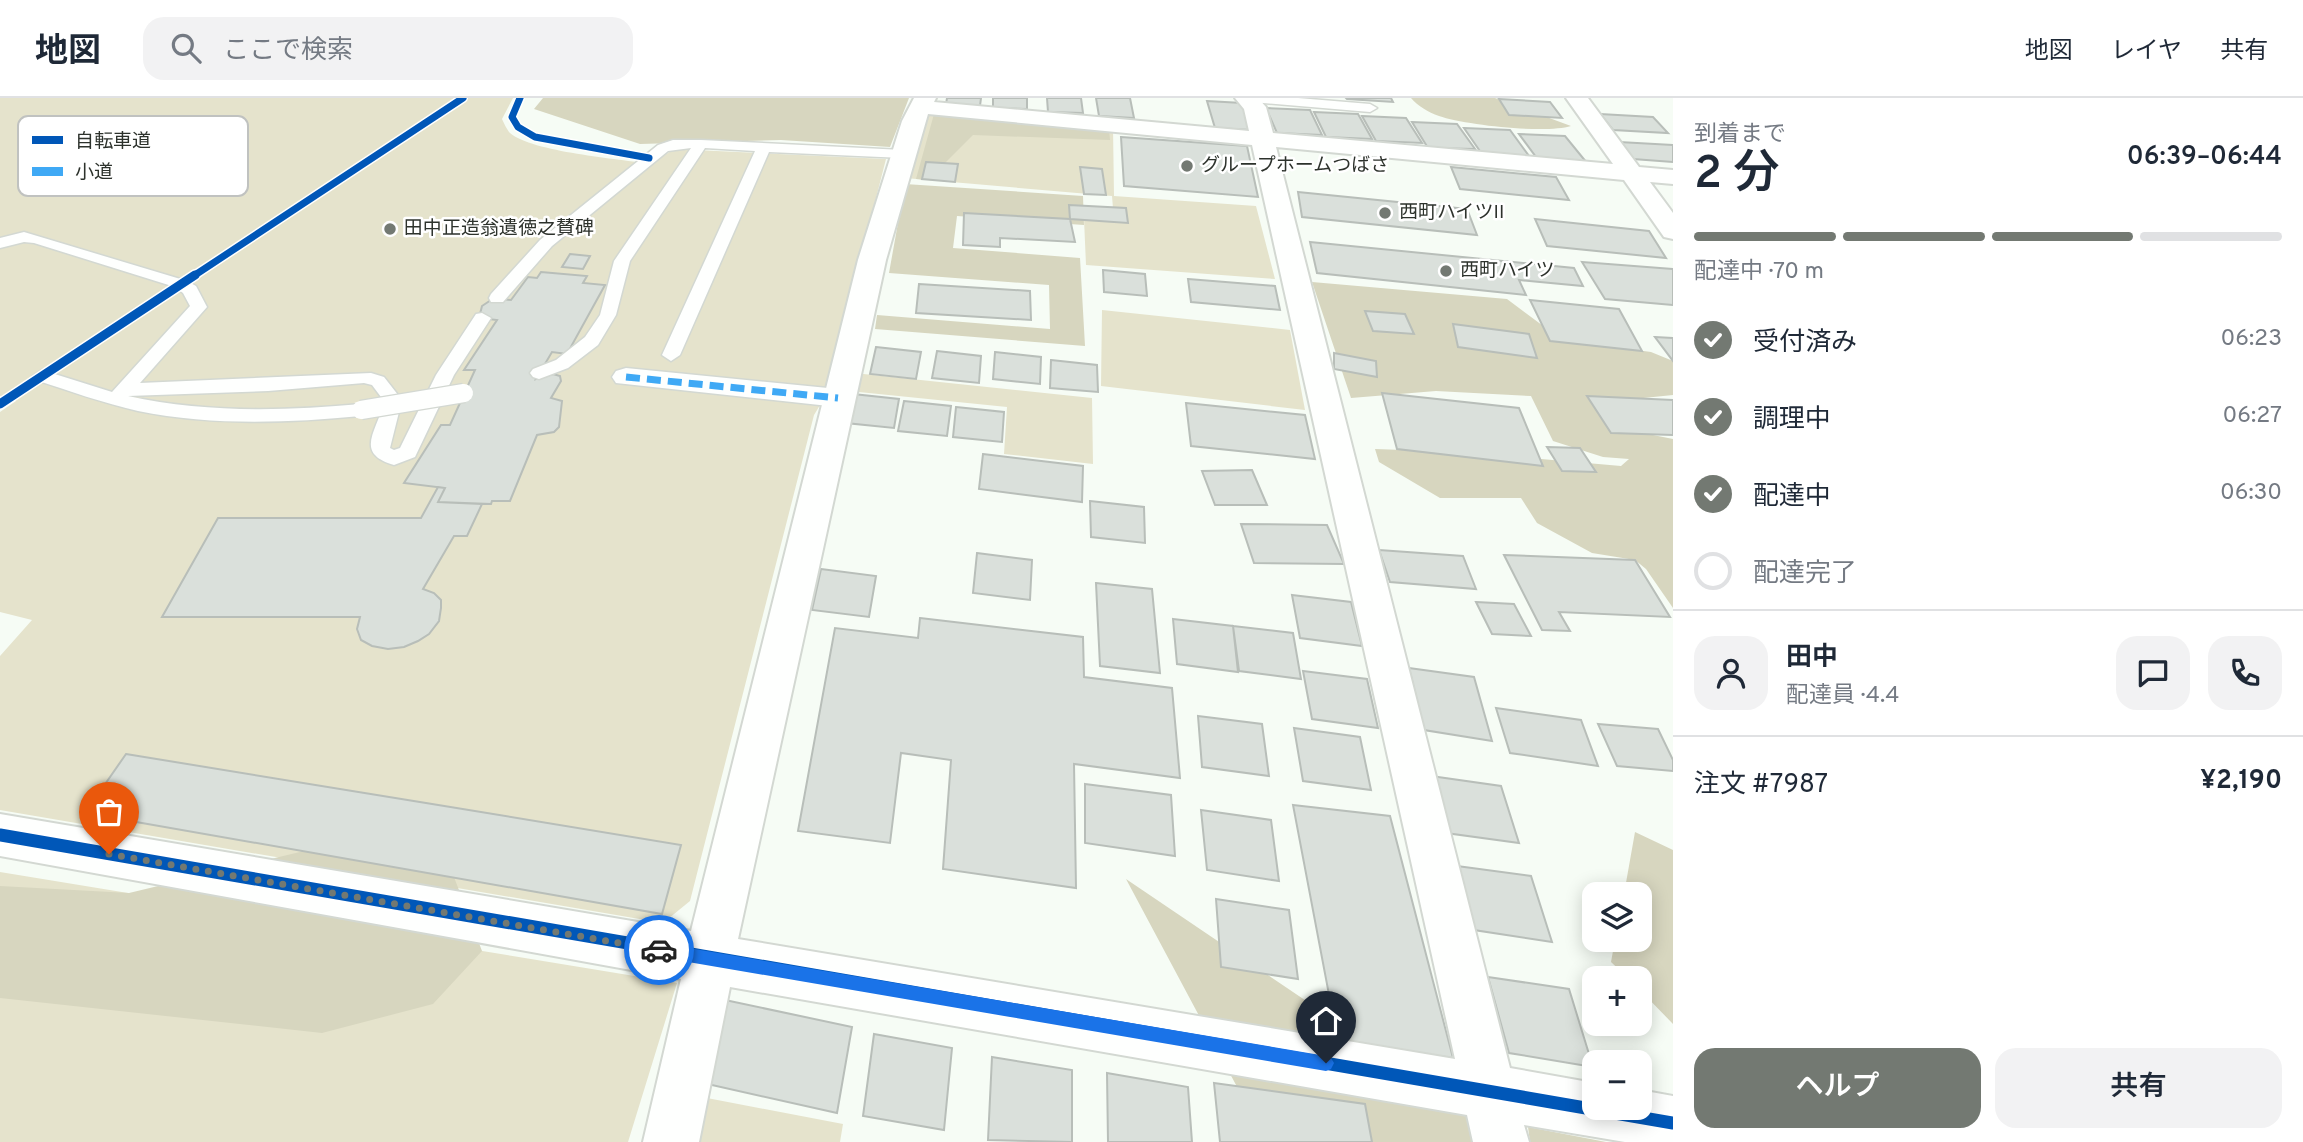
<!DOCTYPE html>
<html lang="ja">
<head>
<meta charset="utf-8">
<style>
	body { margin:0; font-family:Overpass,"Noto Sans JP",sans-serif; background:#f2f2f3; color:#1f2937; height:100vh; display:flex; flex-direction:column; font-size:26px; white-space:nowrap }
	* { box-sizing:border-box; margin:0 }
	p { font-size:23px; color:#747a83 }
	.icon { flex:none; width:38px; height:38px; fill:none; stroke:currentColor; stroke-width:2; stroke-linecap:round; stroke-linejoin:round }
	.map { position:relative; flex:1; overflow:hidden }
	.drawer { display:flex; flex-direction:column; background:#fff; width:630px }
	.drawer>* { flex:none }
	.buttons { position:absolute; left:1582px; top:784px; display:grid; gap:14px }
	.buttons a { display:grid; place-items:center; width:70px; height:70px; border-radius:14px; background:#fff; box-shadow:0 4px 18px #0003; font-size:35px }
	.pin { position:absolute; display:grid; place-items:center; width:60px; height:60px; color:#fff; margin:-72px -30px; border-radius:50% 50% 50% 0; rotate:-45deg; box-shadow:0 0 7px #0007 }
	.pin .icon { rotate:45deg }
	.courier { position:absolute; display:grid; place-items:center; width:70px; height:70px; margin:-35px; border:5px solid #1a73e8; border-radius:50%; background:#fff; color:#222; box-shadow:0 2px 9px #0007 }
	.overview em { font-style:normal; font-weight:600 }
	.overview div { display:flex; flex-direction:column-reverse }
	.overview { display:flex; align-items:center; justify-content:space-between; height:119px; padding:0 21px }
	h1 { font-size:46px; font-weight:600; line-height:52px }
	.bar { display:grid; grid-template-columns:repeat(4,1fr); gap:10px 7px; align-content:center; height:84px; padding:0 21px }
	.bar i { height:9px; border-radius:5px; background:#e0e1e3 }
	.bar .on { background:#737972 }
	.bar p { grid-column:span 4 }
	.line { display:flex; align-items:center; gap:18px; padding:0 21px; border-top:2px solid #e0e1e3 }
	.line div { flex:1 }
	.round { display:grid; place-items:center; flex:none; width:74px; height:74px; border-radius:21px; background:#f2f2f3 }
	ol { padding:0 21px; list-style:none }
	li { display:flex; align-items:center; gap:21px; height:77px }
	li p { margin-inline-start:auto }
	li .icon { padding:7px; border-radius:50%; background:#737972; color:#fff; stroke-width:4 }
	li:last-child { color:#747a83 }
	li i { width:38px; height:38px; border:4px solid #e0e1e3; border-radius:50% }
	.button { display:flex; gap:14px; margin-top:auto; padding:14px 21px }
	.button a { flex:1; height:80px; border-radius:21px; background:#737972; color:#fff; font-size:28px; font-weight:600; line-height:80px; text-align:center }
	.button a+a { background:#f2f2f3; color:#1f2937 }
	header { display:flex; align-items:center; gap:42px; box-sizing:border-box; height:98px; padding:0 35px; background:#fff; border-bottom:2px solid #e0e1e3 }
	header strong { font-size:33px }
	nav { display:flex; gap:38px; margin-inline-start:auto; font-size:24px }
	.search { width:490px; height:63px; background:#f2f2f3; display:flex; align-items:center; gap:18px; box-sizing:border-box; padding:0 24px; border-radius:21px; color:#747a83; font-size:26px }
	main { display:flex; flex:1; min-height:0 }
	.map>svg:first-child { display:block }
	.green { fill:#e5e3cc }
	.forest { fill:#d7d6bf }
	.building { fill:#dae0db; stroke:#b8beb9; stroke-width:2 }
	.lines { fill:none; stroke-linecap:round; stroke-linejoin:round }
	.service-casing { stroke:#d3d8d2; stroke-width:3 }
	.pedestrian-casing { stroke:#d3d8d2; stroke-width:3 }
	.minor-casing { stroke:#d3d8d2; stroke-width:4 }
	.service { fill:#fefffe; fill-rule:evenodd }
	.pedestrian { fill:#fefffe; fill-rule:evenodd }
	.minor { fill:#fefffe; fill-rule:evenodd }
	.service-bridge-casing { stroke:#d3d8d2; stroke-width:21; stroke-linecap:butt }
	.service-bridge { stroke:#fefffe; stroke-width:18 }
	.quiet { stroke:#3fa9f5; stroke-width:7; stroke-dasharray:14 7; stroke-linecap:butt }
	.cycleway-far2-casing { stroke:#fff; stroke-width:10 }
	.cycleway-far1-casing { stroke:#fff; stroke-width:12 }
	.cycleway-casing { stroke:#fff; stroke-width:18 }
	.cycleway-far2 { stroke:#0057b8; stroke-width:7 }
	.cycleway-far1 { stroke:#0057b8; stroke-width:9 }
	.cycleway { stroke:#0057b8; stroke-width:13 }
	.route { fill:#1a73e8 }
	.done { stroke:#737972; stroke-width:7; stroke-dasharray:0 12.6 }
	.poi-dot { fill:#737972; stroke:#fff; stroke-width:2.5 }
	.labels { text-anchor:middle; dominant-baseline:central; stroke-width:5; stroke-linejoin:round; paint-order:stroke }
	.far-poi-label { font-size:19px; fill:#2d322c; stroke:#fff; text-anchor:start }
	.key { fill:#fff; stroke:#c0c2c0; stroke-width:2 }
	.key-label { font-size:19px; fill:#2d322c }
</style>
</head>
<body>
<header>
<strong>地図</strong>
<div class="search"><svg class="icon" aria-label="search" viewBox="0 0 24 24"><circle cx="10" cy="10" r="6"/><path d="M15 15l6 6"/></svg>ここで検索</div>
<nav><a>地図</a><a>レイヤ</a><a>共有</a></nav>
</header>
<main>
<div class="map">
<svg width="1673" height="1044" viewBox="0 0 1673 1044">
	<rect width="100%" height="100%" fill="#f6fcf5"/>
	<path class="green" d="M0,0H513L502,21C504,25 507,32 510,35C532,54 620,61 651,66L674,51L886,61L825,299L814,317L690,803L663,825L0,712V558L32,522L0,514V314L16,303L0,298Z
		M922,14L1113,29L1114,98L1256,108L1275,181L1086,167L1084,121L1114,123L1112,98L905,80Z
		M1102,212L1290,232L1305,312L1101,288Z
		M854,275L1092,300L1093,366L1004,356L1007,309L849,293Z
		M0,774L677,885L628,1044H0Z
		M707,1000L843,1026L840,1044H699Z"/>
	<path class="forest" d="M543,0H909L890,49L781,42L640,46L534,11Z
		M1411,0H1495L1571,28C1545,36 1465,27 1439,18C1428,14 1418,8 1411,0Z
		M934,16L1109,31L1110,42L973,37L928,82L916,81Z
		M905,86L1083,98L1084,127L957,118L953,150L1080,160L1085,248L875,231L877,217L1050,231L1049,187L889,175Z
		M1312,184L1507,201L1562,242L1651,254L1673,263V297L1614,303L1618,330L1673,341V510L1646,471L1635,462L1592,455L1537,425L1521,400H1440L1379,364L1375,351L1460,354L1621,368L1629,361L1603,359L1553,343L1531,298L1436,293L1351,300Z
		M426,705L482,853L433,906L322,935L0,900V788L129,795L304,753Z
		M1635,734L1673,752V926L1640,892V880H1628L1611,864L1615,842H1640V796H1624Z
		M1126,781L1469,1013L1475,1044H1291L1251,1015Z
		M1528,1029L1606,1044H1530Z"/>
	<path class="building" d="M947,0H981L980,8L946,6Z
		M993,0H1027V11L993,10Z
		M1047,0H1081L1083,15L1048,14Z
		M1096,0H1130L1134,20L1099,18Z
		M1346,0H1391L1393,4L1347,1Z
		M1499,1L1550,4L1562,20L1509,17Z
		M1207,3L1242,5L1251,32L1215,30Z
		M1266,10L1310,12L1322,37L1277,35Z
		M1314,14L1358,16L1372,41L1326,39Z
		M1600,16L1653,19L1668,35L1613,32Z
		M1362,18L1406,20L1422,45L1376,43Z
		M1412,24L1457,26L1475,51L1428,50Z
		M1464,30L1510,32L1529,58L1482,56Z
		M1519,36L1565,38L1587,65L1539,63Z
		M1121,39L1247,48L1258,99L1124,88Z
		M1619,44L1673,47V64L1633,61Z
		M926,64L958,66L955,84L922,81Z
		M1080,69L1102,71L1106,97L1084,96Z
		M1451,69L1556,79L1569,102L1460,91Z
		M1298,94L1467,111L1477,137L1302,119Z
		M1069,107L1126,110L1128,125L1070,121Z
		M964,115L1070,121L1075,144L1000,140V149L963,147Z
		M1535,121L1649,133L1666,160L1547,148Z
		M1310,144L1574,170L1583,188L1519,182L1526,197L1317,175Z
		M570,156L590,158L583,171L562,169Z
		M1582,164L1673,171V207L1605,201Z
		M1103,172L1145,176L1147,198L1104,194Z
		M541,174L587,178L583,185L605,187L567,256L552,254L536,281L553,276L560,278L561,283L551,300L562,303L559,329L554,334L537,337L510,403H492L491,406L438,404L445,390L404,385L441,327H450L475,272H464L497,222L479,220L482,208L494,200L511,202L528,179L537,180Z
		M1188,181L1275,188L1280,212L1191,204Z
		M919,186L1030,193L1031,222L916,215Z
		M1530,202L1619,211L1642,253L1550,243Z
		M1365,213L1405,216L1414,236L1373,233Z
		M1453,226L1529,236L1537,260L1458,249Z
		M1655,239L1673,240V263Z
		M876,249L921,254L916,281L870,276Z
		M937,253L981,258L979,285L932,280Z
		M995,254L1041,259L1040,286L993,281Z
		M1334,255L1376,263L1377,279L1334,271Z
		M1051,262L1097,267L1098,294L1050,290Z
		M1382,295L1519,310L1543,368L1397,351Z
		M853,296L899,301L894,330L846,325Z
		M1587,298L1673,302V337L1611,335Z
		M904,303L951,308L947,338L898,333Z
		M1186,305L1305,317L1315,361L1191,348Z
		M956,309L1004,314L1002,344L953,339Z
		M1547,349L1580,350L1596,374L1562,373Z
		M983,356L1083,368L1082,404L979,391Z
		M1252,372L1267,407H1215L1202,373Z
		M438,389L445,390L438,404L482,406L467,438H454L423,491L434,495L441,502V510L439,523L429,536L418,543L404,549L388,551L372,548L361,542L357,531L360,519H162L218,420H421Z
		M1090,403L1144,409L1145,445L1091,439Z
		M1241,426L1327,427L1344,466L1254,465Z
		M1379,452L1463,458L1476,491L1390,484Z
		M977,455L1032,462L1030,502L973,495Z
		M1504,457L1635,462L1670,519L1559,514L1570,533L1542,532Z
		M821,471L876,478L869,519L812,512Z
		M1096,485L1152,491L1160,575L1100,568Z
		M1292,497L1351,504L1362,548L1300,540Z
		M1476,504L1514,506L1531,538L1492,536Z
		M920,520L1083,539L1084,579L1172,590L1180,680L1074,666L1076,790L943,771L951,662L901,655L890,745L798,733L835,530L918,540Z
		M1173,521L1233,528L1238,574L1177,566Z
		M1233,528L1293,535L1301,581L1239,573Z
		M1409,570L1474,579L1492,643L1424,632Z
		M1303,573L1367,581L1378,630L1312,621Z
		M1496,610L1581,622L1598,668L1510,655Z
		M1198,618L1262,626L1269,678L1202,669Z
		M1598,626L1658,631L1673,662V673L1617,668Z
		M1294,630L1360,639L1371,692L1303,683Z
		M126,656L426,705L681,747L662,816L85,715Z
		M1431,678L1501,688L1519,745L1446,735Z
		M1085,686L1171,697L1175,758L1085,745Z
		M1293,707L1390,718L1453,960L1338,944Z
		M1201,712L1271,722L1279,783L1207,772Z
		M1457,768L1531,778L1552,844L1474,832Z
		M1216,801L1289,812L1298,881L1221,869Z
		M1488,879L1569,891L1593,969L1509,955Z
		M725,902L852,929L837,1015L703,985Z
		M874,936L952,950L944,1032L863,1018Z
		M992,959L1072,972V1044L988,1042Z
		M1107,975L1188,989L1192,1044H1108Z
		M1214,985L1365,1006L1372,1044H1220Z"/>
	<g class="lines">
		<defs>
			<path id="service" d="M1246,0H1298L1370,6L1377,10L1370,14L1252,4Z
				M701,42L903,52L910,56L903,60L769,54L680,257L671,263L662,257L755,53L705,50L630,163L616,217L598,247L568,270L539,281L533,279L530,275L533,271L556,262L585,239L600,217L614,163L691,50L668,53L552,148L503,204H491L489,200L491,196L540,142L658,47L673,42Z
				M24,134L187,183L196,188L207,209L140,285L371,275L384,279L402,302L390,350L394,352L400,350L436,277L476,216L482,215L491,220L454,277L415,359L394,367C352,355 379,331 384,303L372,287L364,285L268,293L128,298C204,315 284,313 361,306L368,308L370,312L368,316L361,318C287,325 211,328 138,313C103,305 69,293 36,282L33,278L42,272L112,294L190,208L183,195L175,189L34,145L24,144L0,150V140Z"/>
			<path id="pedestrian" d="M626,270L838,291L848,293L852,300L848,307L838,309L616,285L612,279L616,273Z"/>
			<path id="minor" d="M914,0H936L934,4L1249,33L1244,11L1235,0H1258L1266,9L1273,35L1613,66L1566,0H1588L1639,69L1673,72V86L1650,84L1673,115V141L1664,139L1624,82L1276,49L1510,970L1594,985V1010H1640V992L1673,998V1044H1625L1524,1027L1529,1044H1473L1467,1017L730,889L699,1044H643L681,881L0,758V716L691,833L858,162L902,23ZM928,16L1252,47L1455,961L738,841L886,162Z"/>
		</defs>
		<use href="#service" class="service-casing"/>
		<use href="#pedestrian" class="pedestrian-casing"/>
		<use href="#minor" class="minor-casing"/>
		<use href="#service" class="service"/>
		<use href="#pedestrian" class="pedestrian"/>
		<use href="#minor" class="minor"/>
		<defs>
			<path id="service-bridge" d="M361,312L464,295"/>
		</defs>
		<use href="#service-bridge" class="service-bridge-casing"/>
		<use href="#service-bridge" class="service-bridge"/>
		<path class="quiet" d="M626,279L838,300"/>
		<defs>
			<path id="cycleway-far2" d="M520,0L512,19L518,29L535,39L649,60
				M192,179L463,0"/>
			<path id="cycleway-far1" d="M0,306L195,177"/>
			<path id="cycleway" d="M0,737L1673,1025"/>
		</defs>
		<use href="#cycleway-far2" class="cycleway-far2-casing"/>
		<use href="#cycleway-far1" class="cycleway-far1-casing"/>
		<use href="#cycleway" class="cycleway-casing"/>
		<use href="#cycleway-far2" class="cycleway-far2"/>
		<use href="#cycleway-far1" class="cycleway-far1"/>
		<use href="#cycleway" class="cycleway"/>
	</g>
	<path class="route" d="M659,845L1326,958L1331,960L1334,965L1331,971L1326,973L659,859L654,857L652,852L654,847Z"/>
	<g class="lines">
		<path class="done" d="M109,756L659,852"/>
	</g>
	<g class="poi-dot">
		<circle cx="1187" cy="68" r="7"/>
		<circle cx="1385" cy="115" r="7"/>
		<circle cx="390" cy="131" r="7"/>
		<circle cx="1446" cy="173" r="7"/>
	</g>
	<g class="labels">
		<g class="far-poi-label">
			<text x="1201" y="68">グループホームつばさ</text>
			<text x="1399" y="115">西町ハイツII</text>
			<text x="404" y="131">田中正造翁遺徳之賛碑</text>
			<text x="1460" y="173">西町ハイツ</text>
		</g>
	</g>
	<rect x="18" y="18" width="230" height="80" rx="10" class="key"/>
	<rect x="32" y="38" width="31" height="8" fill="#0057b8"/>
	<rect x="32" y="69" width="31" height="9" fill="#3fa9f5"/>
	<g class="key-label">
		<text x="75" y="49">自転車道</text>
		<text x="75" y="80">小道</text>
	</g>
</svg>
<div class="buttons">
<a><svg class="icon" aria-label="layers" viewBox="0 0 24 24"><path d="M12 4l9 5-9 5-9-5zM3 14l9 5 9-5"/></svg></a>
<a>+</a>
<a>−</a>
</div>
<div class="pin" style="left:109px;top:756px;background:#ea580c"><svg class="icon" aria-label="bag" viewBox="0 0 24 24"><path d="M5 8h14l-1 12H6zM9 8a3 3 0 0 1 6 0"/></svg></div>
<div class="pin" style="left:1326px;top:965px;background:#1f2937"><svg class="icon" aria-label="home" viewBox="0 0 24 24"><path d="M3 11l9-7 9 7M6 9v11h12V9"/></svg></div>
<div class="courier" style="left:659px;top:852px"><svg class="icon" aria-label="car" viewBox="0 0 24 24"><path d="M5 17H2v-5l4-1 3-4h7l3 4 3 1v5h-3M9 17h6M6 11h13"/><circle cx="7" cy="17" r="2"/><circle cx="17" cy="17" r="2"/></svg></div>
</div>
<section class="drawer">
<div class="overview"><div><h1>2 分</h1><p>到着まで</p></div><em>06:39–06:44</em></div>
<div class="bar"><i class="on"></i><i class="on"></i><i class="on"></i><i></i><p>配達中 · 70 m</p></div>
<ol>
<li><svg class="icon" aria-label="check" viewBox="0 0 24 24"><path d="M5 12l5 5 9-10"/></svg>受付済み<p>06:23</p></li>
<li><svg class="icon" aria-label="check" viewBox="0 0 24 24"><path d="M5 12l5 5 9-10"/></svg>調理中<p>06:27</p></li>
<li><svg class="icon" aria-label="check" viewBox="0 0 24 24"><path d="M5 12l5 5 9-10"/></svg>配達中<p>06:30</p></li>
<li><i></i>配達完了</li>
</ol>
<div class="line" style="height:126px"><a class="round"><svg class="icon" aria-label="person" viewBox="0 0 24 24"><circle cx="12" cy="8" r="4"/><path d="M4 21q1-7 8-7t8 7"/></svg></a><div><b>田中</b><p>配達員 · 4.4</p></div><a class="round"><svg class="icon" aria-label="chat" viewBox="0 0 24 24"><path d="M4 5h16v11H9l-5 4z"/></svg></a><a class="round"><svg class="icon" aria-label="phone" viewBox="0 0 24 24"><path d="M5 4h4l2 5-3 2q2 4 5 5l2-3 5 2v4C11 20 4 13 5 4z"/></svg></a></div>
<div class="line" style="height:91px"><div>注文 #7987</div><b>¥2,190</b></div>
<div class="button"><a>ヘルプ</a><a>共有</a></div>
</section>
</main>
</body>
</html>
